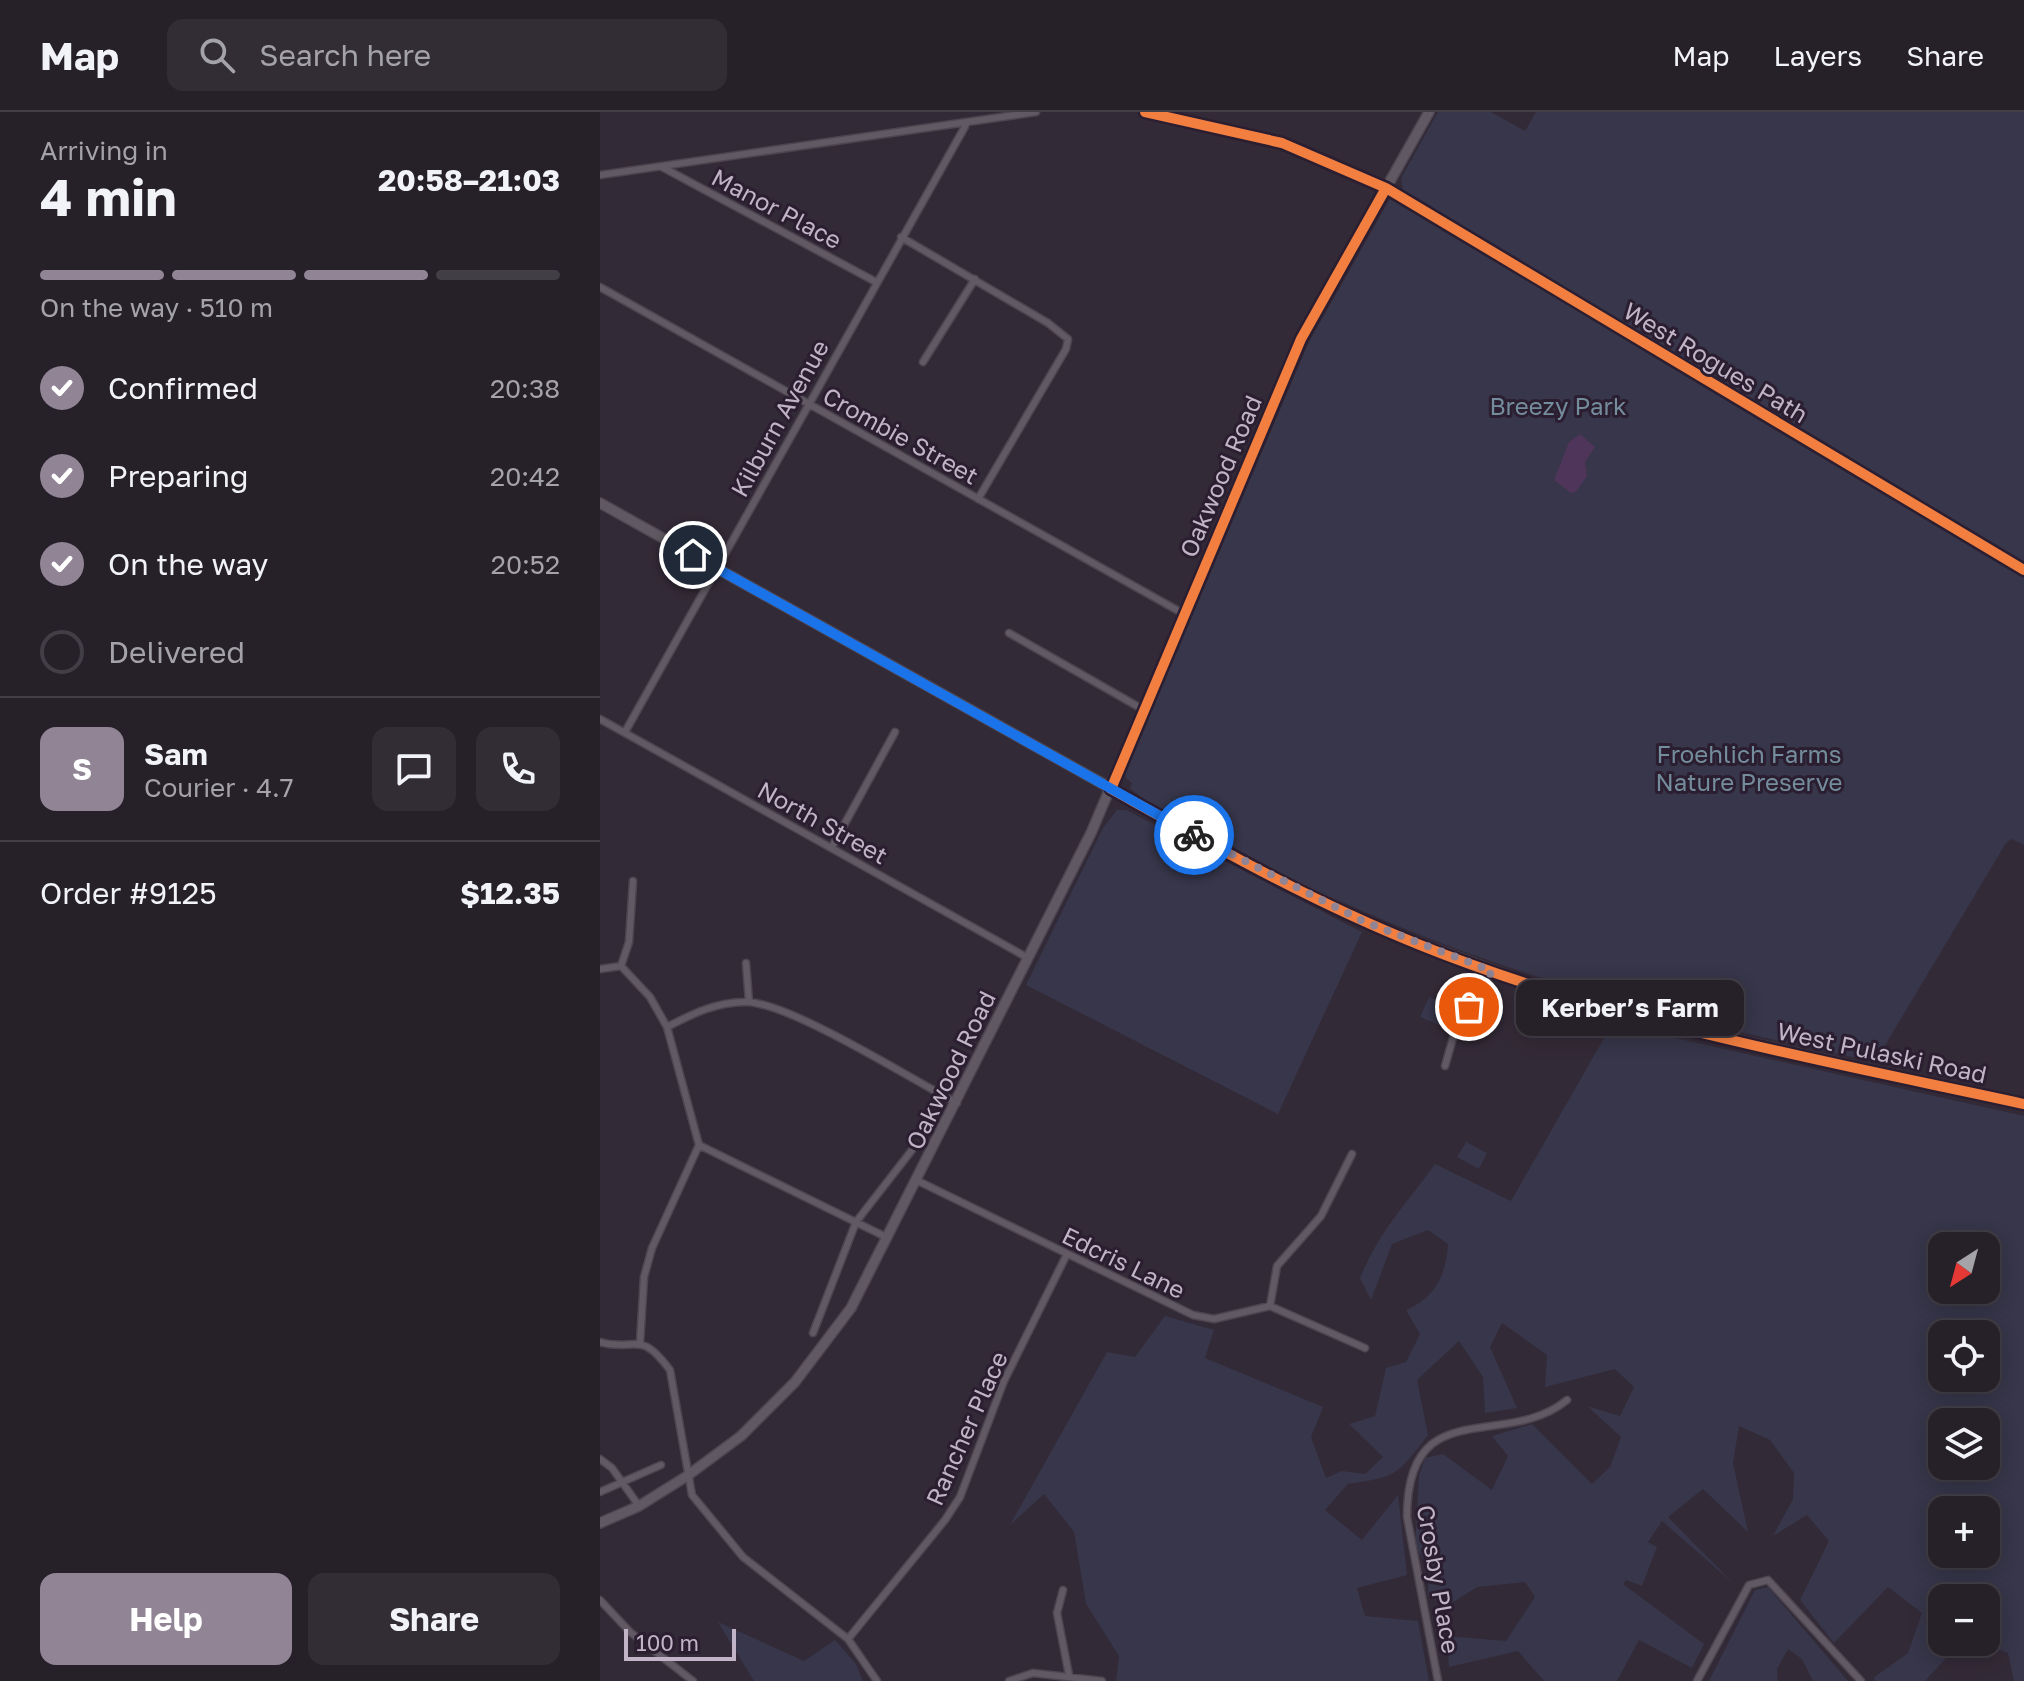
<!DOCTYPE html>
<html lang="en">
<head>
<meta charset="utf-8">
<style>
	body { margin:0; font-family:"Golos Text",sans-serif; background:#322d35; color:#f1f3f6; height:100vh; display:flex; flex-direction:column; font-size:30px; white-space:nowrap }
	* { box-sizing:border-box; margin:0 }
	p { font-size:26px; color:#a4a3a8 }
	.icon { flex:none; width:44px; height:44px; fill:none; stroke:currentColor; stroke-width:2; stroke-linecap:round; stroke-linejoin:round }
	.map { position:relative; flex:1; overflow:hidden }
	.side { display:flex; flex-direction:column; background:#262029; width:600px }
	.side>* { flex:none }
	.needle { width:52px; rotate:216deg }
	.controls { position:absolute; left:1328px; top:1120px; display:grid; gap:16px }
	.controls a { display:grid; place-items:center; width:72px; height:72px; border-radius:16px; background:#262029; box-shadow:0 4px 20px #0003,0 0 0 2px #423e46; font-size:40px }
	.scale { position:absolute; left:24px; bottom:20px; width:112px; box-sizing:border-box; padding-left:8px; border:4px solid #c2b4c7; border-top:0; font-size:22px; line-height:28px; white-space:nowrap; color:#c2b4c7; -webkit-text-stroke:6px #2b1e31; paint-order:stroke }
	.pin { position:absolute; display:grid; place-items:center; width:68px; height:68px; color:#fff; margin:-34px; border:4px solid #fff; border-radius:50%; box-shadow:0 2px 8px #0007 }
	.courier { position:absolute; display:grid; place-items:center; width:80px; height:80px; margin:-40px; border:6px solid #1a73e8; border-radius:50%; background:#fff; color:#222; box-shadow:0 2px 10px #0007 }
	.bubble { position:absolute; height:56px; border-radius:16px; background:#262029; box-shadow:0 4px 20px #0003,0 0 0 2px #423e46; font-size:26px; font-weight:700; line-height:56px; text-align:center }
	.head em { font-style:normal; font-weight:700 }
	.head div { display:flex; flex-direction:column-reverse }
	.head { display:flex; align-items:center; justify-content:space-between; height:136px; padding:0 40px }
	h1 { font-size:52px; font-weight:700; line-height:60px }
	.bar { display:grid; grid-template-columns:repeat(4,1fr); gap:12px 8px; align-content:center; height:96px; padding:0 40px }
	.bar i { height:10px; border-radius:6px; background:#423e46 }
	.bar .on { background:#908495 }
	.bar p { grid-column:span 4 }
	.line { display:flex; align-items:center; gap:20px; padding:0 40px; border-top:2px solid #423e46 }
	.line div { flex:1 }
	.round { display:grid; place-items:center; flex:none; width:84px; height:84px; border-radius:16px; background:#322d35 }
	ol { padding:0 40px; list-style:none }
	li { display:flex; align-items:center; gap:24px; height:88px }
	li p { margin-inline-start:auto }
	li .icon { padding:8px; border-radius:50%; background:#908495; color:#fff; stroke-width:4 }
	li:last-child { color:#a4a3a8 }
	li i { width:44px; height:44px; border:4px solid #423e46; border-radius:50% }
	.button { display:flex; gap:16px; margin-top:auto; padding:16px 40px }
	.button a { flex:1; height:92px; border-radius:16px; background:#908495; color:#fff; font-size:32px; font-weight:700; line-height:92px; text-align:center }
	.button a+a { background:#322d35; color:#f1f3f6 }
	header { display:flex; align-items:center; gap:48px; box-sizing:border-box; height:112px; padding:0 40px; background:#262029; border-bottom:2px solid #423e46 }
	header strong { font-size:38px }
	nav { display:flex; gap:44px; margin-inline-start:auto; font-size:28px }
	.search { width:560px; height:72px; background:#322d35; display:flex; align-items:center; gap:20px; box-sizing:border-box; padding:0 28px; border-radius:16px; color:#a4a3a8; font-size:30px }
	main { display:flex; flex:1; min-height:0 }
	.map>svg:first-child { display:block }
	.green { fill:#37364a; fill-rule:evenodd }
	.water { fill:#4f355a }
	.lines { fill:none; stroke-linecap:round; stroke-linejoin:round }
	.street-casing { stroke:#4d4650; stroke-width:9 }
	.secondary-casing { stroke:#4d4551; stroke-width:12 }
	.street { stroke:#615a65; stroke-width:6 }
	.secondary { stroke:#605963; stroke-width:9 }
	.cycleway-casing { stroke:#2b1e31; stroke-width:15 }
	.cycleway { stroke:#f27e40; stroke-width:10 }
	.done { stroke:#908495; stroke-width:8; stroke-dasharray:0 14.4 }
	.route { stroke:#1a73e8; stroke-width:10 }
	.labels { text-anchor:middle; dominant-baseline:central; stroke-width:6; stroke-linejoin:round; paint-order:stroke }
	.street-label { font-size:24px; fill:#c2b4c7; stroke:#2b1e31 }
	.park-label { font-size:24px; fill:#748d9c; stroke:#2b1e31 }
</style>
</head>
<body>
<header>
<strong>Map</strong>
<div class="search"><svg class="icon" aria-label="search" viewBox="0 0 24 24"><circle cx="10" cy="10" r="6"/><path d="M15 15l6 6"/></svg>Search here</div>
<nav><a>Map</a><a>Layers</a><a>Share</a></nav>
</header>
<main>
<section class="side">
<div class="head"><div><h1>4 min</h1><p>Arriving in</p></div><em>20:58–21:03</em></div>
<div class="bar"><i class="on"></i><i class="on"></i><i class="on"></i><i></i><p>On the way · 510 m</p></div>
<ol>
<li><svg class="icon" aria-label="check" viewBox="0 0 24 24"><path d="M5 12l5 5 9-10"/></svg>Confirmed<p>20:38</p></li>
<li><svg class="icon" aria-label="check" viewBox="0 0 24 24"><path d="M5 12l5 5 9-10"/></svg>Preparing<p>20:42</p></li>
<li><svg class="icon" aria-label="check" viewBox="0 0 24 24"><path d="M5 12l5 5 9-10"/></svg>On the way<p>20:52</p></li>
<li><i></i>Delivered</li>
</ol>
<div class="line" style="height:144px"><b class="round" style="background:#908495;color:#fff">S</b><div><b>Sam</b><p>Courier · 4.7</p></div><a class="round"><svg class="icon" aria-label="chat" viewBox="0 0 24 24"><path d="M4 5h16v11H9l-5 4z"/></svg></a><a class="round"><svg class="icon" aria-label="phone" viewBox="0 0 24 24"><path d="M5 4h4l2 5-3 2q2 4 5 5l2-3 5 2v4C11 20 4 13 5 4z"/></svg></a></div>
<div class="line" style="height:104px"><div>Order #9125</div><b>$12.35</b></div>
<div class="button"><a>Help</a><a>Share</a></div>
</section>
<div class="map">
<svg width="1424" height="1569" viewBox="0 0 1424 1569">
	<rect width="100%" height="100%" fill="#332a37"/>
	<path class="green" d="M838,0H891L925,19L936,0H1424V453L803,79L801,66Z
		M791,85L1424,464V733L1412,727L1406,731L1275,950C1045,901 837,849 629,733C600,717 553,698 530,676L532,671L525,665L527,656L709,230Z
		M517,698H526L762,820L678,1002L426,873L503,716Z
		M829,885L854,897L846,916L820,905Z
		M1012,912L1424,1004V1569H1414L1408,1541L1382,1530H1386V1486H1342V1530H1361L1325,1569H1276L1273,1566L1308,1541L1322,1501L1288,1475L1234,1531L1200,1488L1229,1429L1207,1403L1173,1424L1193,1387L1194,1361L1170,1328L1139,1314L1133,1351L1148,1420L1103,1377L1068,1405L1134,1472L1062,1409L1048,1430L1057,1435L1042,1474L1026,1468L1023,1472L1104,1532L1092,1556L1039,1528L1017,1569H944L918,1539L849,1555L847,1524L906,1529L935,1485L925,1470L877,1475L847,1494L828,1484L829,1456L815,1434L819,1364L825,1346L843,1342L892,1378L908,1344L892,1324L932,1312L992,1372L1010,1355L1021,1325L987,1294L1020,1304L1034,1275L1015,1257L945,1275L947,1243L902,1211L890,1235L917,1296L885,1301L883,1265L859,1229L817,1268L828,1323C798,1362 798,1365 748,1372L725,1398L762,1428L798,1383L807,1463L757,1476L765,1504L818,1509L829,1569H516L519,1544L486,1492L474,1420L444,1382L410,1413L507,1240L535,1245L565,1204L614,1218L605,1246L723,1295L711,1325L726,1366L742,1359L765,1362L783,1345L749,1312L775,1304L786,1256L806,1250L820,1222L806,1198C836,1185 846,1163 848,1132L828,1118L792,1132L771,1188L760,1166C781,1116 805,1094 835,1052L911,1089ZM1342,1134H1386V1178H1342ZM1342,1222H1386V1266H1342ZM1342,1310H1386V1354H1342ZM1342,1398H1386V1442H1342Z
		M866,1030L887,1041L879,1057L857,1045Z
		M1168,1475L1248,1569H1213L1202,1547L1188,1537L1177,1557L1178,1569H1109L1155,1478Z
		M118,1510L204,1549L235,1528L256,1552L263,1569H154Z"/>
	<path class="water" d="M980,322L995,335L985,350L987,364L976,380L971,381L954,368L969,330Z"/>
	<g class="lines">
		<defs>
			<path id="street" d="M62,55L276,170
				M0,63L436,0
				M301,125L448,211L468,227L466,237L378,387
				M0,175L584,502
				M323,250L375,167
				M409,521L544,598
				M0,607L428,846
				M25,620L367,11
				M232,735L295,620
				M146,851L149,890
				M21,854L50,885L67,915L99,1033L52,1136L44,1165L40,1231
				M21,854L29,830L33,769
				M0,857L21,854
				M67,915C92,902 118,889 148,890C194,893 311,967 357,991
				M845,954L853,926L892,859
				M99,1033L288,1126
				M318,1069L593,1203L614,1207L670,1194L765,1236
				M670,1194L677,1154L721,1104L752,1042
				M213,1221L256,1110L312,1038
				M0,1230C35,1241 38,1215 70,1258L92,1383L143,1445L248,1527L277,1569
				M0,1347L12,1356L39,1394
				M0,1380L61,1353
				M463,1478L457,1501L469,1563
				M0,1488L30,1520L93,1569
				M248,1527L345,1408L360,1385L404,1269L467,1142
				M409,1569L433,1561L502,1569
				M838,1569L807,1405C807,1279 905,1339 967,1288
				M1097,1569L1149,1473L1168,1468L1261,1569"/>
			<path id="secondary" d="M545,0L682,31L786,76L1424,458
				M0,391L625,740L786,819L944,877L1048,908L1424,992
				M0,1411L39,1394L87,1364L141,1324L195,1270L251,1196L491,721L701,227L829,0"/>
		</defs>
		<use href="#street" class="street-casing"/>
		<use href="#secondary" class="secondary-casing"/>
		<use href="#street" class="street"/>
		<use href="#secondary" class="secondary"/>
		<defs>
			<path id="cycleway" d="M545,0L682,31L786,76L1424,458
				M786,76L701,227L511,677C612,733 712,790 820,833C1014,911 1221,948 1424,992"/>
		</defs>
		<use href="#cycleway" class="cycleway-casing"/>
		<use href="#cycleway" class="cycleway"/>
	</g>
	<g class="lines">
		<path class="done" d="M594,723L765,810L892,859L869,895"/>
		<path class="route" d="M93,443L594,723"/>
	</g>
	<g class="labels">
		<g class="street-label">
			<text transform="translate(177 96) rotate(28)">Manor Place</text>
			<text transform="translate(1116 250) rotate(31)">West Rogues Path</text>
			<text transform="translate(179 306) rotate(-61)">Kilburn Avenue</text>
			<text transform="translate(301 323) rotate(29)">Crombie Street</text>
			<text transform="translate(620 364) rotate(-67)">Oakwood Road</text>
			<text transform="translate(223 710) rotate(29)">North Street</text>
			<text transform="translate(1282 940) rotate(12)">West Pulaski Road</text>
			<text transform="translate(350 958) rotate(-64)">Oakwood Road</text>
			<text transform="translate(524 1150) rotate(26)">Edcris Lane</text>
			<text transform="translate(366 1316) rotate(-66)">Rancher Place</text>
			<text transform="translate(839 1467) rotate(80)">Crosby Place</text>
		</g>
		<g class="park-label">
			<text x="958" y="293">Breezy Park</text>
			<text x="1149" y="641">Froehlich Farms<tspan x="1149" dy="28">Nature Preserve</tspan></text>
		</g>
	</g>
</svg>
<div class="controls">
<a><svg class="needle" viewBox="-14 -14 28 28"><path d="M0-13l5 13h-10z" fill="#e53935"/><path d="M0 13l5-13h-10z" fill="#a4a3a8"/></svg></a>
<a><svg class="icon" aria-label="locate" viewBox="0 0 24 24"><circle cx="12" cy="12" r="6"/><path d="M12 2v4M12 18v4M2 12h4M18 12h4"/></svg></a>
<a><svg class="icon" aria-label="layers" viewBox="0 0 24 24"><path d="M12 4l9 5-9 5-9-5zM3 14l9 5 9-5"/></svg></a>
<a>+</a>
<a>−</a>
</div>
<div class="scale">100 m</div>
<div class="pin" style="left:869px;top:895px;background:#ea580c"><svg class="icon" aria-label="bag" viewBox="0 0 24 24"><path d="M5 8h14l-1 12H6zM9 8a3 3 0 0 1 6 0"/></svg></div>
<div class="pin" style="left:93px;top:443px;background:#1f2937"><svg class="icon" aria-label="home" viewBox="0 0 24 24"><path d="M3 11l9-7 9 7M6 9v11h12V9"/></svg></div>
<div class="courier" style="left:594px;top:723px"><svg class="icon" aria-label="bike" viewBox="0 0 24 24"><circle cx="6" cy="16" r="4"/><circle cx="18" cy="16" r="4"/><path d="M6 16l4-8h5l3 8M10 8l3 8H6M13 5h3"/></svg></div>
<div class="bubble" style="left:916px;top:868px;width:228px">Kerber’s Farm</div>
</div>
</main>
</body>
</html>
